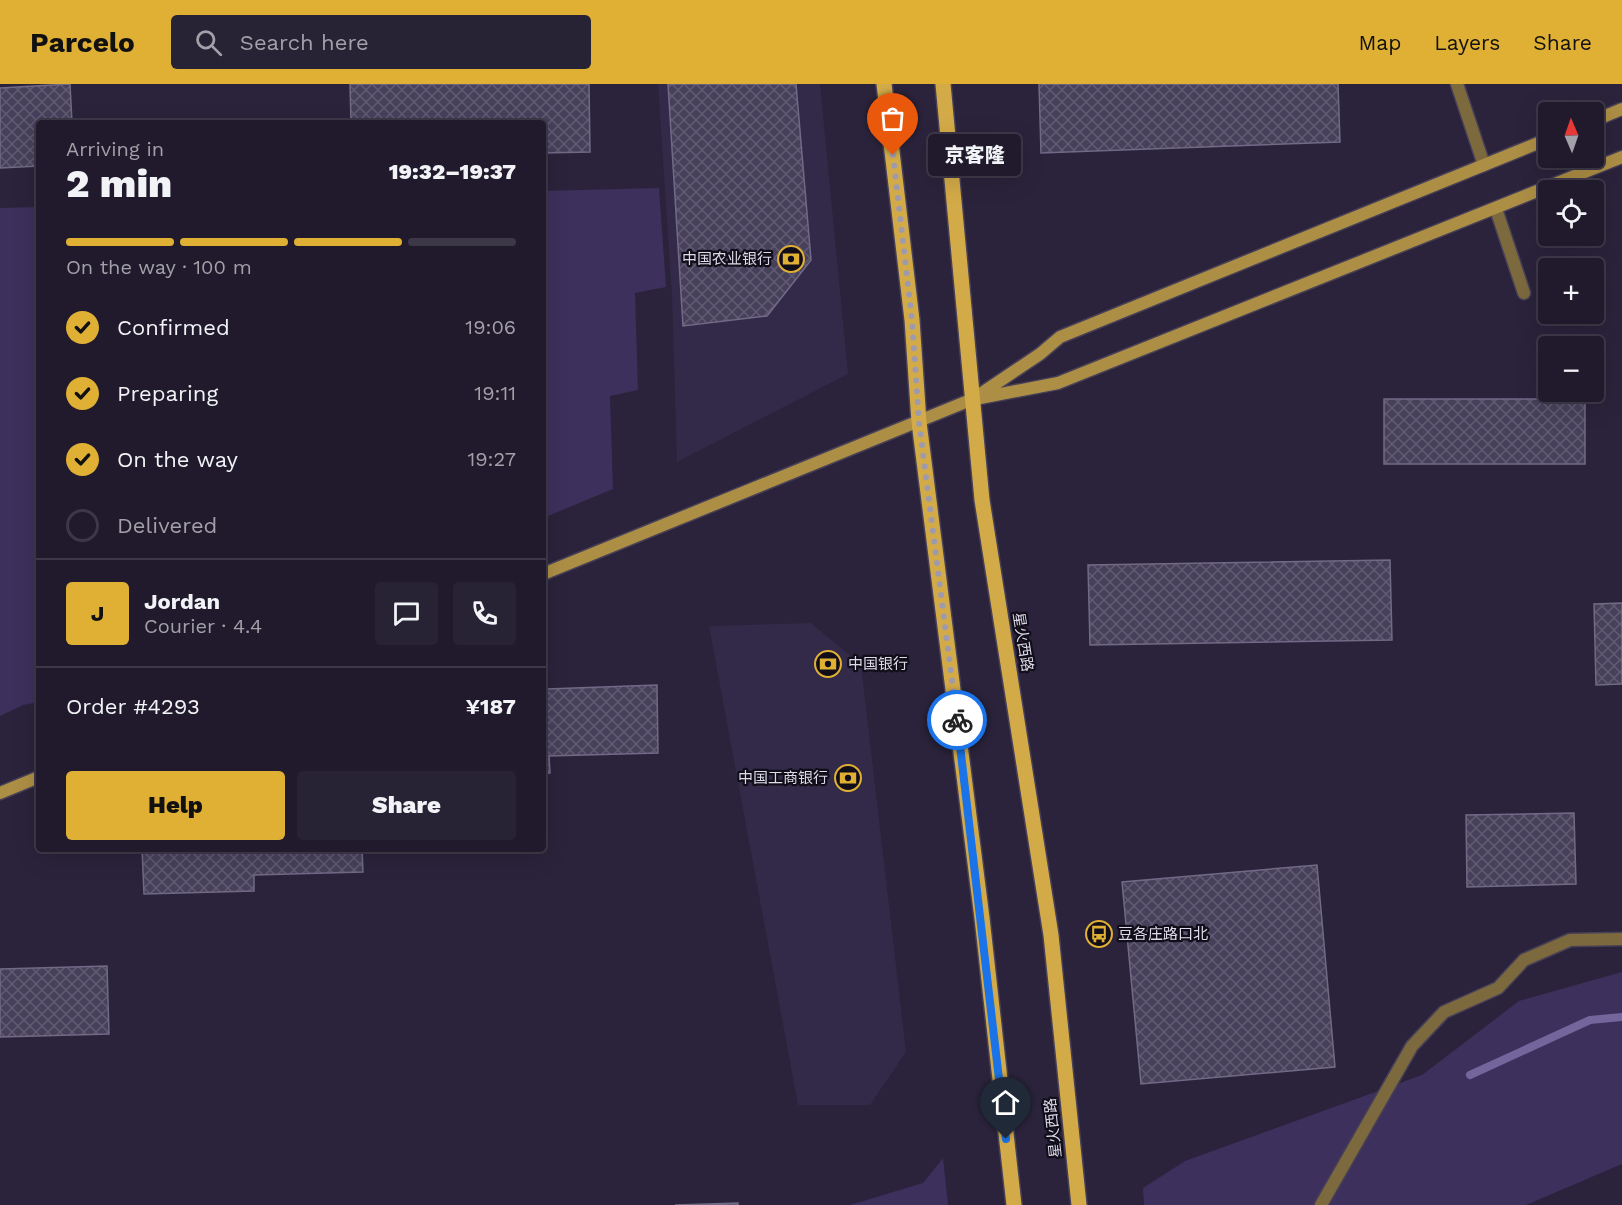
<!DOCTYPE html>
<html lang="en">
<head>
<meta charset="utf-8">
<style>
	body { margin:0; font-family:"Work Sans","Noto Sans SC",sans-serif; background:#282334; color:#f1f3f6; height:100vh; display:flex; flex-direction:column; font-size:22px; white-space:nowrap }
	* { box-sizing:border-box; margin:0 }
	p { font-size:20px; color:#a2a1a9 }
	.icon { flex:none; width:33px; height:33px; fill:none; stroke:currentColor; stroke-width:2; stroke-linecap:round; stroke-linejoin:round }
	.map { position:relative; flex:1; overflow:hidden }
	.side { position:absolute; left:36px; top:36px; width:510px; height:732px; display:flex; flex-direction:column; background:#201a2c; border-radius:6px; box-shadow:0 6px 24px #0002,0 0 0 2px #3d3848 }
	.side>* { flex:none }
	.needle { width:39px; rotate:358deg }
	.controls { position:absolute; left:1538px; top:18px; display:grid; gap:12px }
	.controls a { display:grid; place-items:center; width:66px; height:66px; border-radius:6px; background:#201a2c; box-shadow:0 6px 24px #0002,0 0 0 2px #3d3848; font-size:30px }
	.pin { position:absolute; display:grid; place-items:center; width:51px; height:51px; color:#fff; margin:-62px -26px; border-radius:50% 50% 50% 0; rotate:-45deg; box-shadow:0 0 6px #0007 }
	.pin .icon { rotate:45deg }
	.courier { position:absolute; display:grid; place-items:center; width:60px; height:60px; margin:-30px; border:4px solid #1a73e8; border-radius:50%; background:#fff; color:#222; box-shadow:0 2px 8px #0007 }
	.bubble { position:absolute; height:42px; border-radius:6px; background:#201a2c; box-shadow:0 6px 24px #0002,0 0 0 2px #3d3848; font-size:20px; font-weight:800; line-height:42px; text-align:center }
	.headline em { font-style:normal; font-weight:800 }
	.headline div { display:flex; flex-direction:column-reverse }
	.headline { display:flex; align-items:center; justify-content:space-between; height:102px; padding:0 30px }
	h1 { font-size:39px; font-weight:800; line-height:45px }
	.bar { display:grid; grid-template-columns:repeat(4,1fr); gap:9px 6px; align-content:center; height:72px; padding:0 30px }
	.bar i { height:8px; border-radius:4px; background:#3d3848 }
	.bar .selected { background:#e0b034 }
	.bar p { grid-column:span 4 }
	.line { display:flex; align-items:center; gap:15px; padding:0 30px; border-top:2px solid #3d3848 }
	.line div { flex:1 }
	.round { display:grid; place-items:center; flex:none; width:63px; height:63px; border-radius:6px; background:#282334 }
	ol { padding:0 30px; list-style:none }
	li { display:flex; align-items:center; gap:18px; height:66px }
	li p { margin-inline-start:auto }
	li .icon { padding:6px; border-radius:50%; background:#e0b034; color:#111; stroke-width:4 }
	li:last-child { color:#a2a1a9 }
	li i { width:33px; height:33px; border:3px solid #3d3848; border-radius:50% }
	.cta { display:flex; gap:12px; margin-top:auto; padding:12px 30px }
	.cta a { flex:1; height:69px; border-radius:6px; background:#e0b034; color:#111; font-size:24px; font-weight:800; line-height:69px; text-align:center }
	.cta a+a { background:#282334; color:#f1f3f6 }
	header { display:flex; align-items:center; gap:36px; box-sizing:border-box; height:84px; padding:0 30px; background:#e0b034; color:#111 }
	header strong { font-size:28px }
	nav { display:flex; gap:33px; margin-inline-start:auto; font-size:21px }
	.search { width:420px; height:54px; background:#282334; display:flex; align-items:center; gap:15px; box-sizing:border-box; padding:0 21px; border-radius:6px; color:#a2a1a9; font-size:22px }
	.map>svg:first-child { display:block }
	.built { fill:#332a49 }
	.green { fill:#3d305c }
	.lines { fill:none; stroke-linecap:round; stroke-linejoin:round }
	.stream { stroke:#74659c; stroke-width:8 }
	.building { fill:url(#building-cross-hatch); stroke:#716a87; stroke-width:1.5 }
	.lane-casing { stroke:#474057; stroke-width:15 }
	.street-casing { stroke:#474057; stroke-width:15 }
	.secondary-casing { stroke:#474057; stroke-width:15 }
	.primary-casing { stroke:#474057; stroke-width:18 }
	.lane { stroke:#7c693e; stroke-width:12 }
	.street { stroke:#7c693e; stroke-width:12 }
	.secondary { stroke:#ad8e45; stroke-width:12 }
	.primary { stroke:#d3aa48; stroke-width:15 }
	.done { stroke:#9e9aad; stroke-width:6; stroke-dasharray:0 10.8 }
	.route { stroke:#1a73e8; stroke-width:8 }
	.labels { text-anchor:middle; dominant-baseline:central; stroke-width:4.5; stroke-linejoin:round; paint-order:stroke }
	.poi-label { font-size:15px; fill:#dddaea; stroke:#110e19; text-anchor:end }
	.street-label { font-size:15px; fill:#dddaea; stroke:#110e19 }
</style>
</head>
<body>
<header>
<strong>Parcelo</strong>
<div class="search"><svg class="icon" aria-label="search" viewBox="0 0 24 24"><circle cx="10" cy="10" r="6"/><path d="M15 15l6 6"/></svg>Search here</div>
<nav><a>Map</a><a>Layers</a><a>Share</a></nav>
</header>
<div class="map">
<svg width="1622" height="1121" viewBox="0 0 1622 1121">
	<defs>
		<pattern id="building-cross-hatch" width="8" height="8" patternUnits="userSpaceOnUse" patternTransform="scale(1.5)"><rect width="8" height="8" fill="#47405b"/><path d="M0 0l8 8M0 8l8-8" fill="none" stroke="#615b73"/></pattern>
	</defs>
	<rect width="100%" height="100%" fill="#2a233b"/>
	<path class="built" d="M658,0H820L848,290L677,378L672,212Z
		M811,539L861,581L906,968L870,1021H798L709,542Z"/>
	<path class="green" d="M659,104L666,203L635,209L638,306L610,312L613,405L543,434V107Z
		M39,123V618L23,621L0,632V124Z
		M1622,888V1080L1526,1121H1144L1143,1104L1185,1077L1422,991L1519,917Z
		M943,1074L948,1121H850L923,1099Z"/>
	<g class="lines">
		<path class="stream" d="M1470,991L1590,936L1622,933"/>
	</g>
	<path class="building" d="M70,0L72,39H39V82L0,84V4Z
		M350,0H589L590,68L543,69V39H351Z
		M668,0H796L811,176L767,232L683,242Z
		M1039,0H1338L1340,58L1041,69Z
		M1384,315H1585V380H1384Z
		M1390,476L1392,556L1090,561L1088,481Z
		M1622,519V600L1596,601L1594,520Z
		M657,601L658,669L549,672L550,689H543V619H547V605Z
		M1574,729L1576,800L1467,803L1466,731Z
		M142,765H362L363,788L254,791V807L144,810Z
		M1317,781L1335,983L1141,1000L1122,798Z
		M107,882L109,950L0,953V885Z
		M738,1119V1121H675Z"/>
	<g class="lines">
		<defs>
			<path id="lane" d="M1321,1121L1412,962L1444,928L1498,904L1524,876L1570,856L1622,855"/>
			<path id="street" d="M1457,0L1484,81
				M1496,125L1524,209"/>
			<path id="secondary" d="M1593,37L1622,25
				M980,314L1058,299L1622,73
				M543,490L973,315L1040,270L1060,253L1548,55
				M0,709L39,693"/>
			<path id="primary" d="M884,0L912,236L919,338L982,834L1014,1121
				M943,0L982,416L1051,851L1079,1121"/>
		</defs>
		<use href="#lane" class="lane-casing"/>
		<use href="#street" class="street-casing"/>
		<use href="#secondary" class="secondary-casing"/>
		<use href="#primary" class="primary-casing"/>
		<use href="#lane" class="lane"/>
		<use href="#street" class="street"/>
		<use href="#secondary" class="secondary"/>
		<use href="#primary" class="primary"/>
	</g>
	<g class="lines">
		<path class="done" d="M893,71L912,236L919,338L957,636"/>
		<path class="route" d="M957,636L1006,1055"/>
	</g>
	<defs>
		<symbol id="bank-ring" viewBox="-11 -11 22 22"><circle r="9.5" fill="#110e19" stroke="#e0b034" stroke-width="1.5"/><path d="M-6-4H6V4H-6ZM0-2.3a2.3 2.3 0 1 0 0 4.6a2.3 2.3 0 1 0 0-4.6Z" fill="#e0b034"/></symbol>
		<symbol id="bus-ring" viewBox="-11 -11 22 22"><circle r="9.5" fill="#110e19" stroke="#e0b034" stroke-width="1.5"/><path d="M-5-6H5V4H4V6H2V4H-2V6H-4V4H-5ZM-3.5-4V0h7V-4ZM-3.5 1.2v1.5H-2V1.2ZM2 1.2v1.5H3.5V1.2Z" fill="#e0b034"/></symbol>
	</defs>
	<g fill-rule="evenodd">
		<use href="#bank-ring" x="776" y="160" width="30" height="30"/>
		<use href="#bank-ring" x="813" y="565" width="30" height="30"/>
		<use href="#bank-ring" x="833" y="679" width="30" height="30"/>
		<use href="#bus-ring" x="1084" y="835" width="30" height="30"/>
	</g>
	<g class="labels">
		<g class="poi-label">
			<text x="772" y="175">中国农业银行</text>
			<text x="848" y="580" text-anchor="start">中国银行</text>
			<text x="828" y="694">中国工商银行</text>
			<text x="1118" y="850" text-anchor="start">豆各庄路口北</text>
		</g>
		<g class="street-label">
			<text transform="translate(1023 558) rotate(81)">星火西路</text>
			<text transform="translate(1053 1044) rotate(-96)">星火西路</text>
		</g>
	</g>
</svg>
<div class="controls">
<a><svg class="needle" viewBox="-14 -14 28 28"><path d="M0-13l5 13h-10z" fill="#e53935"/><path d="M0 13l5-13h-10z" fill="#a2a1a9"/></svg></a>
<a><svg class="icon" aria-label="locate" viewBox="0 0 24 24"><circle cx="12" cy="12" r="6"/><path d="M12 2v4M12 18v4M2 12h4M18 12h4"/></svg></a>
<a>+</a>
<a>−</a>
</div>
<div class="pin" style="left:893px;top:71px;background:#ea580c"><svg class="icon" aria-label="bag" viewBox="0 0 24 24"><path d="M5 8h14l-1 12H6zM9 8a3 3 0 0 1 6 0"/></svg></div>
<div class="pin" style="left:1006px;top:1055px;background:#1f2937"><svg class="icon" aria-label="home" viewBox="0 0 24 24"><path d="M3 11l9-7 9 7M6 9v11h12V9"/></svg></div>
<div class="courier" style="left:957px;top:636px"><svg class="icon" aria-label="bike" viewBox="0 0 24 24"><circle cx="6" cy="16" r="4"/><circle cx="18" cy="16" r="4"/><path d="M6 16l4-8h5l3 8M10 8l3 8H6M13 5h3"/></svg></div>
<div class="bubble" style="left:928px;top:50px;width:93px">京客隆</div>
<section class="side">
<div class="headline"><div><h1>2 min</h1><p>Arriving in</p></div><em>19:32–19:37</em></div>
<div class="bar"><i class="selected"></i><i class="selected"></i><i class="selected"></i><i></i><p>On the way · 100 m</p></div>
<ol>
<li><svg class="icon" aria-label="check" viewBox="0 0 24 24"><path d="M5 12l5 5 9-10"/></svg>Confirmed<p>19:06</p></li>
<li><svg class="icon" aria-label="check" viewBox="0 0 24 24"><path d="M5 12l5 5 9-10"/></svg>Preparing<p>19:11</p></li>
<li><svg class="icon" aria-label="check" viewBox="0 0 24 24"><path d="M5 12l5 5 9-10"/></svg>On the way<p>19:27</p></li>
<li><i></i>Delivered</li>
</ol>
<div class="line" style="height:108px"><b class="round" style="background:#e0b034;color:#111">J</b><div><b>Jordan</b><p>Courier · 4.4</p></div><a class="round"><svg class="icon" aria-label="chat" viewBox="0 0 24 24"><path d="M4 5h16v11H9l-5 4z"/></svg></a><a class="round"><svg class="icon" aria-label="phone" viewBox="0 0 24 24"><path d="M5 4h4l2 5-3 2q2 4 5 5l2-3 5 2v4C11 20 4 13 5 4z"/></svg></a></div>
<div class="line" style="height:78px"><div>Order #4293</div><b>¥187</b></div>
<div class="cta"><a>Help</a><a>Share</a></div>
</section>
</div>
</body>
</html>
